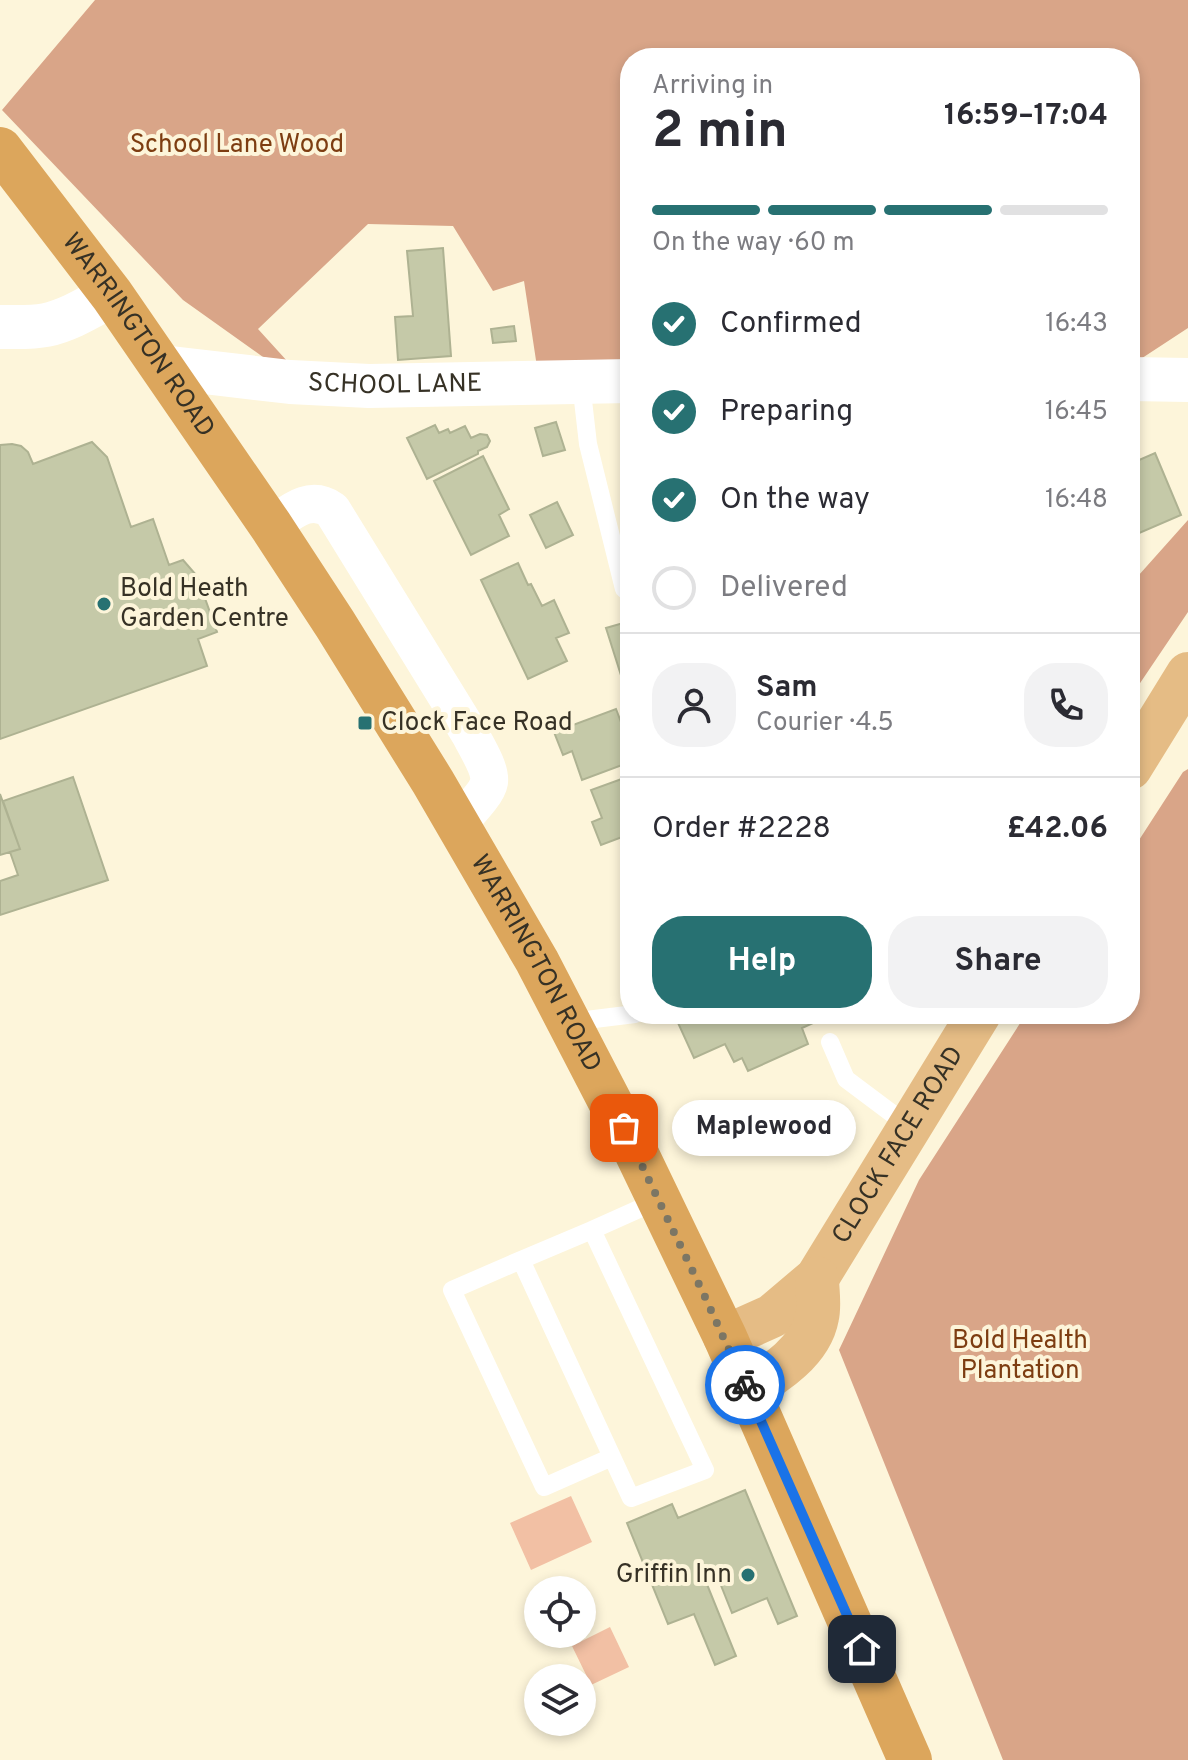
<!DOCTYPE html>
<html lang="en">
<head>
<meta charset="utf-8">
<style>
	body { margin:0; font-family:Overpass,sans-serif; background:#f2f2f3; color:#2b2b33; height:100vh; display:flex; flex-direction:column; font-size:30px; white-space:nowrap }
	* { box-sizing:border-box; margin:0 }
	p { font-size:26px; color:#7c7c81 }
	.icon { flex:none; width:44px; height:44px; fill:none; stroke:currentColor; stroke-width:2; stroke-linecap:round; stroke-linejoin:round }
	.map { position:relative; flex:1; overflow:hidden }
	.sheet { position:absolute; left:620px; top:48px; width:520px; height:976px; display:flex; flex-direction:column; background:#fff; border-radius:32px; box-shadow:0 4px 12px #0003 }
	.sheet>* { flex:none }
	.tools { position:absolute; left:524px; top:1576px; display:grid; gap:16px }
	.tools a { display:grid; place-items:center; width:72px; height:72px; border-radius:50%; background:#fff; box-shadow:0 4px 12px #0003; font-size:40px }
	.pin { position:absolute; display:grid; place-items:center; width:68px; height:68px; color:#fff; margin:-34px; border-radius:16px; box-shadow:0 4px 12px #0006 }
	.courier { position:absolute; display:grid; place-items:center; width:80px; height:80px; margin:-40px; border:6px solid #1a73e8; border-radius:50%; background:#fff; color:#222; box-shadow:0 2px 10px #0007 }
	.bubble { position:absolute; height:56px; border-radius:28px; background:#fff; box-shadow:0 4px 12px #0003; font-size:26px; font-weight:700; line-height:56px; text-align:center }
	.headline em { font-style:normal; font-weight:700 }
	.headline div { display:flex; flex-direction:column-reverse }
	.headline { display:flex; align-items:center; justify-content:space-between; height:136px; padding:0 32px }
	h1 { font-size:52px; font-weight:700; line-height:60px }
	.bar { display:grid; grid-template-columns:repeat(4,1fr); gap:12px 8px; align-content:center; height:96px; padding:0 32px }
	.bar i { height:10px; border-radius:6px; background:#e1e1e2 }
	.bar .selected { background:#277172 }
	.bar p { grid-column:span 4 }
	.line { display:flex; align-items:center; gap:20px; padding:0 32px; border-top:2px solid #e1e1e2 }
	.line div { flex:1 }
	.round { display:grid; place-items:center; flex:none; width:84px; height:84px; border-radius:32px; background:#f2f2f3 }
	ol { padding:0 32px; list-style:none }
	li { display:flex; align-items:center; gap:24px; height:88px }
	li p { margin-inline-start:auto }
	li .icon { padding:8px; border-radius:50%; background:#277172; color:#fff; stroke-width:4 }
	li:last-child { color:#7c7c81 }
	li i { width:44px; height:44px; border:4px solid #e1e1e2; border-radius:50% }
	.primary-button { display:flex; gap:16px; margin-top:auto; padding:16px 32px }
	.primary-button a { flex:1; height:92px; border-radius:32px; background:#277172; color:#fff; font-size:32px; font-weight:700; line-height:92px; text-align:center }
	.primary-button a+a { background:#f2f2f3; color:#2b2b33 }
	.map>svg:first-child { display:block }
	.green { fill:#f2c0a4 }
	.forest { fill:#d9a588 }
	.building { fill:#c5c9a8; stroke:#aeb292; stroke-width:2 }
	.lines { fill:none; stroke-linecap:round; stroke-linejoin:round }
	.service { stroke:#fff; stroke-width:18 }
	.minor { stroke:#fff; stroke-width:38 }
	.tertiary { stroke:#fff; stroke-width:44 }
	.primary { stroke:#e5bc85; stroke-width:44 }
	.trunk { stroke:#dca65c; stroke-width:44 }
	.done { stroke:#7c7664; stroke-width:8; stroke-dasharray:0 14.4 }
	.route { stroke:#1a73e8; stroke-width:10 }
	.poi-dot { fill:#277172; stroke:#fdf5da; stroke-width:3 }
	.labels { text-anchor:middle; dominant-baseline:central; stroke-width:8; stroke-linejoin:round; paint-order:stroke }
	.park-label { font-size:26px; fill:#7d3d11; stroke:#fdf5da }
	.street-label { font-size:26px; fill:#363125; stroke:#fdf5da }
	.poi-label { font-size:26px; fill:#363125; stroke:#fdf5da; text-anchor:start }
</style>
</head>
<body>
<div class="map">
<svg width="1188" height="1760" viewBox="0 0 1188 1760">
	<rect width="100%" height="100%" fill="#fdf5da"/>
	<path class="green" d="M571,1496L592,1542L531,1570L510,1523Z
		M610,1627L629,1667L591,1685L572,1646Z"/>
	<path class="forest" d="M95,0H1188V328L1130,366V58H630V365L537,367L524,281L493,291L453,226L368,224L258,329L288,362L263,357L183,300L2,110Z
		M1188,520V612L1130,698V585Z
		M1188,769V1760H1003L839,1350L919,1180L1026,1014H1130V854L1183,772Z"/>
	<path class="building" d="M443,248L451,356L398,360L395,317L413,316L407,251Z
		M514,326L516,341L493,343L491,329Z
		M556,422L565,450L543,456L535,428Z
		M435,425L439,433L448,429L450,433L465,426L471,438L480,434L487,435L490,441L487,447L478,451V454L427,479L407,438Z
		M92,442L107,457L131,527L153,519L169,565L183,560L197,576L217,632L198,639L207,666L0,739V445L12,444L21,446L28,452L33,464Z
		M1155,453L1181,515L1130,537V464Z
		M483,456L509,509L499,515L509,536L471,555L434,481Z
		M557,502L573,535L546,548L530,515Z
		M518,563L528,585L531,584L542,606L554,600L569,633L556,638L567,661L528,679L481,580Z
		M630,621V690L626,691L606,628Z
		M616,709L621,722L630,719V762L582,780L572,751L563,755L554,732Z
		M630,776V834L601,845L592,822L602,818L591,790Z
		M73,777L108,880L0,915V881L18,875L10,852L20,849L3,801Z
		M0,794L20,849L0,855Z
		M674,1014H824L826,1017L802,1028L808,1044L748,1071L742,1058L734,1062L725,1044L694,1058Z
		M745,1490L797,1616L778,1624L767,1598L732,1613L716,1573L704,1577L736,1656L715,1665L694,1614L668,1624L627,1523L672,1504L678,1518Z"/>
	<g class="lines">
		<path class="service" d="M581,383L588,444L624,589
			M570,1022L635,1014
			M830,1042L846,1079L910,1127
			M592,1230L521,1260L631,1498L705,1470L592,1230L659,1200
			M521,1260L452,1290L544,1487L612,1457"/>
		<path class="minor" d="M271,526C290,513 309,494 332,510L470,734C476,746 491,769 489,782C487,794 466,814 458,824"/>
		<g class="tertiary">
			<path d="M0,327C15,327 31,328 46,325C70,320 91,306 112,295"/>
			<path id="s1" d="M162,367L290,382L369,386L630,381"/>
			<path d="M1130,379L1188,380"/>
		</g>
		<g class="primary">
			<path d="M1130,768L1188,674"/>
			<path id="s2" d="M725,1337L772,1316L817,1278L979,1014"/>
			<path d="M747,1389C775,1375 811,1350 817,1317C820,1305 817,1290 817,1278"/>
		</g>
		<path class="trunk" id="s3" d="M0,149L112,295L271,526L335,624L433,782L537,961L634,1148L725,1337L910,1760"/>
	</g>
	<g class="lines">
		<path class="done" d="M624,1128L705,1297L745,1385"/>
		<path class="route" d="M745,1385L862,1649"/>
	</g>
	<g class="poi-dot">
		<circle cx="104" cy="604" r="8"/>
		<rect x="357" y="715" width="16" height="16" rx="4"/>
		<circle cx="748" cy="1575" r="8"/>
	</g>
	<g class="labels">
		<g class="park-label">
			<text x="237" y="145">School Lane Wood</text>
			<text x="1020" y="1341">Bold Health<tspan x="1020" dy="30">Plantation</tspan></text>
		</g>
		<g class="street-label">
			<text stroke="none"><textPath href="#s3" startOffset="232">WARRINGTON ROAD</textPath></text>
			<text stroke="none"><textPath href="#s1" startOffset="234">SCHOOL LANE</textPath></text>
			<text stroke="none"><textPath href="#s3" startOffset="976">WARRINGTON ROAD</textPath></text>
			<text stroke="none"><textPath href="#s2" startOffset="266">CLOCK FACE ROAD</textPath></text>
		</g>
		<g class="poi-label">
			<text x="120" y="589">Bold Heath<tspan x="120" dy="30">Garden Centre</tspan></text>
			<text x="381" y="723">Clock Face Road</text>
			<text x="732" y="1575" text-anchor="end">Griffin Inn</text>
		</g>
	</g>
</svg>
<div class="tools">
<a><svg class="icon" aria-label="locate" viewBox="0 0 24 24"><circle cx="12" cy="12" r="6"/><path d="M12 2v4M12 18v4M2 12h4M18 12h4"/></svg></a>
<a><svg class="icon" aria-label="layers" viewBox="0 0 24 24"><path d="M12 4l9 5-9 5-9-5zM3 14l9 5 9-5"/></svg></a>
</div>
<div class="pin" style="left:624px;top:1128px;background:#ea580c"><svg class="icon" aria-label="bag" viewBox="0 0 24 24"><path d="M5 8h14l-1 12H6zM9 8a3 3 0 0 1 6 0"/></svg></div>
<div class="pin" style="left:862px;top:1649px;background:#1f2937"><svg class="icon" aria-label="home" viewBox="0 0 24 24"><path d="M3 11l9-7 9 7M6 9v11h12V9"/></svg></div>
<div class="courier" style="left:745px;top:1385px"><svg class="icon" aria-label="bike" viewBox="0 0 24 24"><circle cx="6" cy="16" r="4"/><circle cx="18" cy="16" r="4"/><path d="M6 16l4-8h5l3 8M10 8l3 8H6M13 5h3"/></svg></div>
<div class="bubble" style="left:672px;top:1100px;width:184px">Maplewood</div>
<section class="sheet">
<div class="headline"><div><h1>2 min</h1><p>Arriving in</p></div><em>16:59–17:04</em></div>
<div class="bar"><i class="selected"></i><i class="selected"></i><i class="selected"></i><i></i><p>On the way · 60 m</p></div>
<ol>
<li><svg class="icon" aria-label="check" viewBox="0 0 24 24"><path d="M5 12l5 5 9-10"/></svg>Confirmed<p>16:43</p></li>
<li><svg class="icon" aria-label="check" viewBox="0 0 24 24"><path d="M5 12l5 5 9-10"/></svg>Preparing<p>16:45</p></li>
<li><svg class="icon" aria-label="check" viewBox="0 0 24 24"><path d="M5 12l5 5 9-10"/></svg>On the way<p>16:48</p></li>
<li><i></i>Delivered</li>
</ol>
<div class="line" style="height:144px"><a class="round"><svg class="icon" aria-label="person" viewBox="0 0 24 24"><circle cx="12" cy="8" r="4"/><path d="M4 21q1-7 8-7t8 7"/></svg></a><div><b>Sam</b><p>Courier · 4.5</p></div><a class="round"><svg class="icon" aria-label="phone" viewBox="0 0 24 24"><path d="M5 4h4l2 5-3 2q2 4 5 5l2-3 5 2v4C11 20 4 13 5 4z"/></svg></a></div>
<div class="line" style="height:104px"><div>Order #2228</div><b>£42.06</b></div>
<div class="primary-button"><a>Help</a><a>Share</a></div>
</section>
</div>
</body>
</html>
